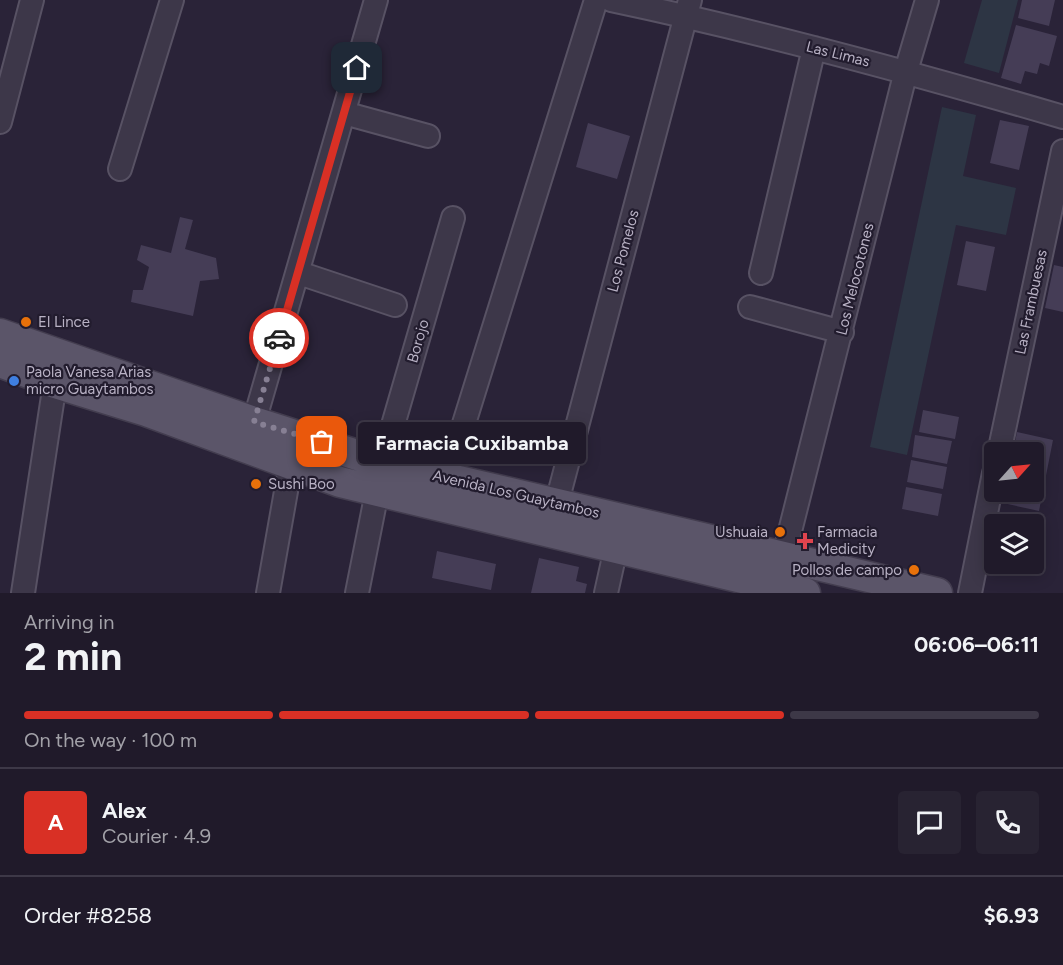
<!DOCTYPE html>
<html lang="en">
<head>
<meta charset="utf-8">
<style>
	body { margin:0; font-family:Figtree,sans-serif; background:#282332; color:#f1f3f6; height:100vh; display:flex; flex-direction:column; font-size:22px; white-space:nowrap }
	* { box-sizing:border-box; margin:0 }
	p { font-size:20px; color:#a2a1a8 }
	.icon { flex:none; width:33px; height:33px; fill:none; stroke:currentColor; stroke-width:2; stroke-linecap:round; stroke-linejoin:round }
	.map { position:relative; height:593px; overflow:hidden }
	.details { display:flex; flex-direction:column; background:#201a2a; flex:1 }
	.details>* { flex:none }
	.needle { width:39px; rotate:63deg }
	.fabs { position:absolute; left:984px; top:442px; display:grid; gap:12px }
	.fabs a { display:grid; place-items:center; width:60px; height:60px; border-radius:6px; background:#201a2a; box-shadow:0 3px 15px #0003,0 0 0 2px #3d3847; font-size:30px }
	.pin { position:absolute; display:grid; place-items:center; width:51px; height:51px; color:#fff; margin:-26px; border-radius:12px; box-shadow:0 3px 9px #0006 }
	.courier { position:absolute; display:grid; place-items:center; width:60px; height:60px; margin:-30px; border:4px solid #d93025; border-radius:50%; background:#fff; color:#222; box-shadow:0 2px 8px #0007 }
	.bubble { position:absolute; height:42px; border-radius:6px; background:#201a2a; box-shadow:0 3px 15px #0003,0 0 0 2px #3d3847; font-size:20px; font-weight:700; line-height:42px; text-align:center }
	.headline em { font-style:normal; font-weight:700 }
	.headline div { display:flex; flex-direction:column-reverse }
	.headline { display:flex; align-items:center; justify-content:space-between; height:102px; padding:0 24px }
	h1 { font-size:39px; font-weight:700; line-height:45px }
	.bar { display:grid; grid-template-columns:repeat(4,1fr); gap:9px 6px; align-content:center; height:72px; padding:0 24px }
	.bar i { height:8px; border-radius:4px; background:#3d3847 }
	.bar .selected { background:#d93025 }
	.bar p { grid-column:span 4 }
	.line { display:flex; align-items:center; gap:15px; padding:0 24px; border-top:2px solid #3d3847 }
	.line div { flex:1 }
	.round { display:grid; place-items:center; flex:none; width:63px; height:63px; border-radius:6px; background:#282332 }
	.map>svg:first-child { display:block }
	.green { fill:#2d3544 }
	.building { fill:#453d56 }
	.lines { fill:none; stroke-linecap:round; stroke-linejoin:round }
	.minor-casing { stroke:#585264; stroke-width:26 }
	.major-casing { stroke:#433d4f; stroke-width:33 }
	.minor { stroke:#3d3749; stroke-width:22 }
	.major { stroke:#5b5569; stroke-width:30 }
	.done { stroke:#878094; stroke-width:6; stroke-dasharray:0 10.8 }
	.route { stroke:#d93025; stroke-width:8 }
	.food-dot { fill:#e8710a; stroke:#221c2e; stroke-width:2 }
	.shop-dot { fill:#3f7fe0; stroke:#221c2e; stroke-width:2 }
	.health-dot { fill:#e0444e; stroke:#221c2e; stroke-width:2 }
	.labels { text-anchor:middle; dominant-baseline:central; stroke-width:4.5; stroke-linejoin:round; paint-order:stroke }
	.street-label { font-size:15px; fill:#b9b2c5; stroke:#221c2e }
	.poi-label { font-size:15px; fill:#b9b2c5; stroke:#221c2e; text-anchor:start }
</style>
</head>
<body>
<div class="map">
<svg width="1063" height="593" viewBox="0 0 1063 593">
	<rect width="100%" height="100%" fill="#2a2338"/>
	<path class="green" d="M982,0H1018L999,73L964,63Z
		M942,107L976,115L963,176L1016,188L1006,235L956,225L907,455L870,447Z"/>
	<path class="building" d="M1022,0H1055L1049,26L1018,18Z
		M1016,25L1057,36L1049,66L1040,63L1037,74L1025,71L1021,84L1001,78Z
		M1000,120L1029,126L1019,170L990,163Z
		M588,123L630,136L617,179L576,167Z
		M180,217L193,220L185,249L216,258L219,279L200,281L193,316L131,302L133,290H143L149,267L137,260L141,245L171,253Z
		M966,241L995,247L986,291L957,285Z
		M1054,265L1063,267V312L1045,308Z
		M923,410L959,417L955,439L919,432Z
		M1017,432L1053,440L1039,511L1003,503L1005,492H1034V453H1013Z
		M915,435L952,441L947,464L912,457Z
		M911,460L947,467L943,489L907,482Z
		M906,487L942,494L938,516L902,509Z
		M437,551L496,564L491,590L432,578Z
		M539,558L579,567L576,581L587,584L585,593H531Z"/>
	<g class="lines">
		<defs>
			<path id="minor" d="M611,0C763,32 913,73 1063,117
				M344,113L428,136
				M0,122L32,0
				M120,169L172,0
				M299,273L395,305
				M761,273L814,48
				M750,307L842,332
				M254,422L376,0
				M999,453L1063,151
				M382,463L453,218
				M447,478L596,0
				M557,502L690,0
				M783,559L906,71L927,0
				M23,593L55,383
				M268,593L291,463
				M357,593L377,492
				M606,593L616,548
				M970,593L994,473"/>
			<path id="major" d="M0,334L254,422L382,463L937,593
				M0,362L55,383L146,411L340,482L805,593"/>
		</defs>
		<use href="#minor" class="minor-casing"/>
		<use href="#major" class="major-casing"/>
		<use href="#minor" class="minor"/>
		<use href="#major" class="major"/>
	</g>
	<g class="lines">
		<path class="done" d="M279,338L254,422L322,442"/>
		<path class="route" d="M279,338L357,68"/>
	</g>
	<g class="food-dot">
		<circle cx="26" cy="322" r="6"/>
		<circle cx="256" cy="484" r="6"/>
		<circle cx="780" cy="532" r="6"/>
		<circle cx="914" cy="570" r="6"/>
	</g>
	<circle class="shop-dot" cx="14" cy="381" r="6"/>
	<path class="health-dot" d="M802 532h6v6h6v6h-6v6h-6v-6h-6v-6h6z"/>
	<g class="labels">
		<g class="street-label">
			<text transform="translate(838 54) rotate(14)">Las Limas</text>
			<text transform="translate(623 251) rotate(-75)">Los Pomelos</text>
			<text transform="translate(855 279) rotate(-76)">Los Melocotones</text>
			<text transform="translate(1031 302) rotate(-78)">Las Frambuesas</text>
			<text transform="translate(418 341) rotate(-74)">Borojo</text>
			<text transform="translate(516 494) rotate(13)">Avenida Los Guaytambos</text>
		</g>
		<g class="poi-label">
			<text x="38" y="322">El Lince</text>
			<text x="26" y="372">Paola Vanesa Arias<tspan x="26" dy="17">micro Guaytambos</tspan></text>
			<text x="268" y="484">Sushi Boo</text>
			<text x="768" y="532" text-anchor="end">Ushuaia</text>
			<text x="817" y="532">Farmacia<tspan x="817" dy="17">Medicity</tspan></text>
			<text x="902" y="570" text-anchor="end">Pollos de campo</text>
		</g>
	</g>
</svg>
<div class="fabs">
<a><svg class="needle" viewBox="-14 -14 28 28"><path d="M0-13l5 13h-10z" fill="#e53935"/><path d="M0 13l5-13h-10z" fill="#a2a1a8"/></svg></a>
<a><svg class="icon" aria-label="layers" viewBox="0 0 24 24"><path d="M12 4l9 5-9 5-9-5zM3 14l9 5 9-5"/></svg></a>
</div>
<div class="pin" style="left:322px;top:442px;background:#ea580c"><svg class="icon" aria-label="bag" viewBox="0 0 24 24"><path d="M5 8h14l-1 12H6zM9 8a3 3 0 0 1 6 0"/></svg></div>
<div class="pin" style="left:357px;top:68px;background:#1f2937"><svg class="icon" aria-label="home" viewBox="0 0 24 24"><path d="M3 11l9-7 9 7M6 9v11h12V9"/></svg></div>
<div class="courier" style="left:279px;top:338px"><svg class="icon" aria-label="car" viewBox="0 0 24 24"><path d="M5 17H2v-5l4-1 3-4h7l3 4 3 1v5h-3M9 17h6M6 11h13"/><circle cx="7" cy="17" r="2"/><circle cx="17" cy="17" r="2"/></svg></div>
<div class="bubble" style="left:358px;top:422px;width:228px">Farmacia Cuxibamba</div>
</div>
<section class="details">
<div class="headline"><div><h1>2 min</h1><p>Arriving in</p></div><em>06:06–06:11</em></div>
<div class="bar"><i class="selected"></i><i class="selected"></i><i class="selected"></i><i></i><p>On the way · 100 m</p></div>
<div class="line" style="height:108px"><b class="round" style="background:#d93025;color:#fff">A</b><div><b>Alex</b><p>Courier · 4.9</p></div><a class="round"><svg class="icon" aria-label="chat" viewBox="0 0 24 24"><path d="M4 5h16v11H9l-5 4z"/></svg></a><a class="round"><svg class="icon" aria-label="phone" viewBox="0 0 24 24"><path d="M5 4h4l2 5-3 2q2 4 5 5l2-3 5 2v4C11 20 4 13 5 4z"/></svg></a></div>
<div class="line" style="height:78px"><div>Order #8258</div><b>$6.93</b></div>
</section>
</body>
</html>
